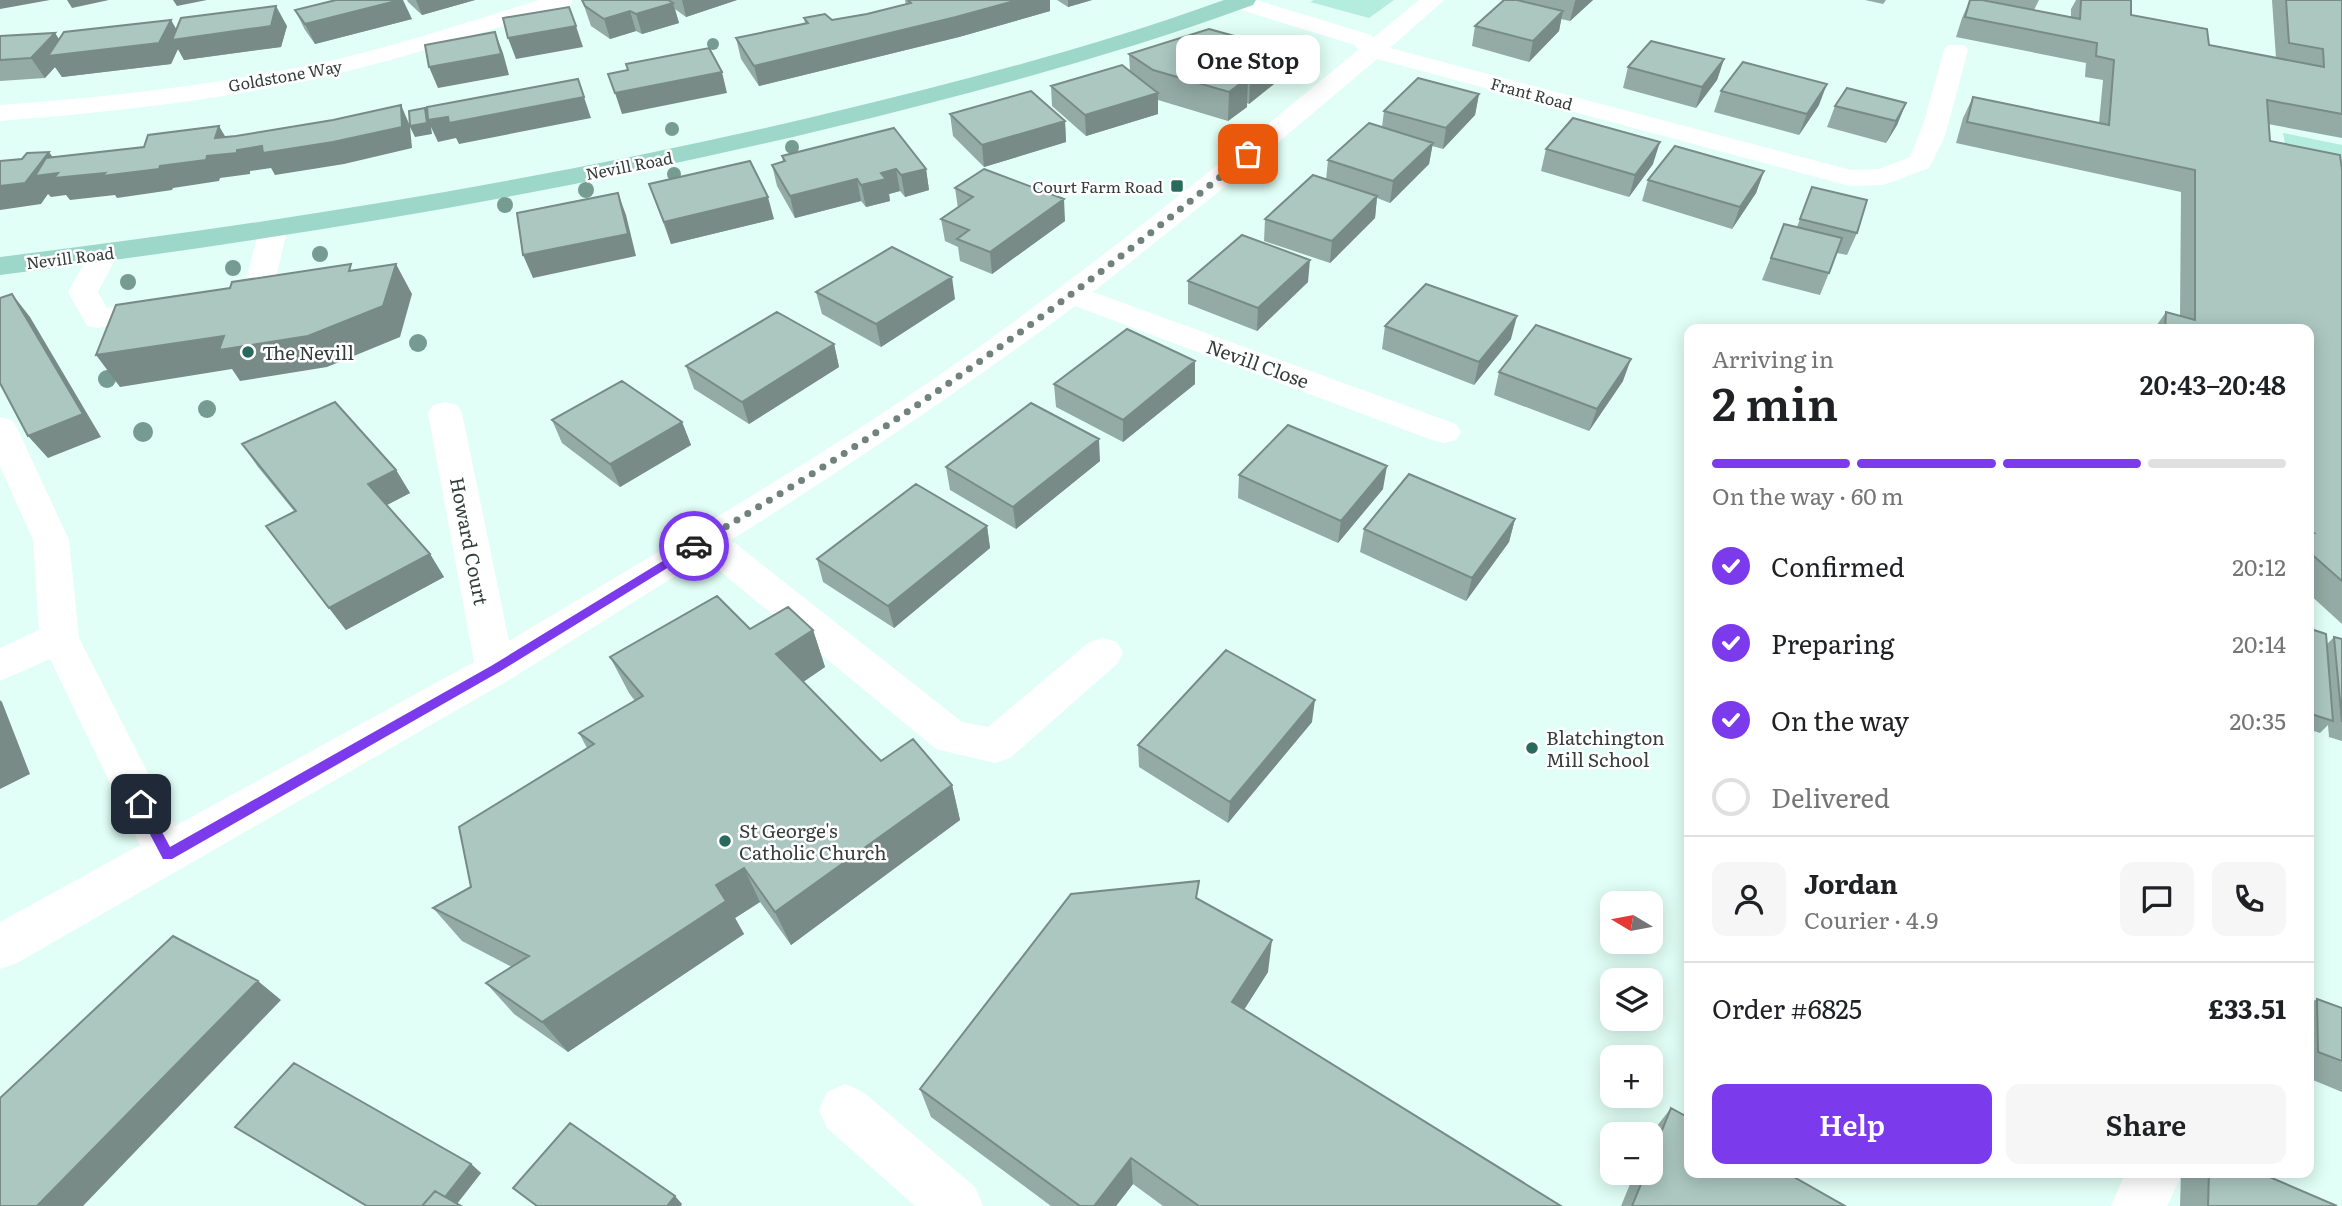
<!DOCTYPE html>
<html lang="en">
<head>
<meta charset="utf-8">
<style>
	body { margin:0; font-family:Literata,serif; background:#f6f6f6; color:#202124; height:100vh; display:flex; flex-direction:column; font-size:26px; white-space:nowrap }
	* { box-sizing:border-box; margin:0 }
	p { font-size:23px; color:#757577 }
	.icon { flex:none; width:38px; height:38px; fill:none; stroke:currentColor; stroke-width:2; stroke-linecap:round; stroke-linejoin:round }
	.map { position:relative; flex:1; overflow:hidden }
	.sheet { position:absolute; left:1684px; top:324px; width:630px; height:854px; display:flex; flex-direction:column; background:#fff; border-radius:14px; box-shadow:0 4px 18px #0003 }
	.sheet>* { flex:none }
	.needle { width:46px; rotate:280deg }
	.buttons { position:absolute; left:1600px; top:891px; display:grid; gap:14px }
	.buttons a { display:grid; place-items:center; width:63px; height:63px; border-radius:14px; background:#fff; box-shadow:0 4px 18px #0003; font-size:35px }
	.pin { position:absolute; display:grid; place-items:center; width:60px; height:60px; color:#fff; margin:-30px; border-radius:14px; box-shadow:0 4px 10px #0006 }
	.courier { position:absolute; display:grid; place-items:center; width:70px; height:70px; margin:-35px; border:5px solid #7c3aed; border-radius:50%; background:#fff; color:#222; box-shadow:0 2px 9px #0007 }
	.bubble { position:absolute; height:49px; border-radius:14px; background:#fff; box-shadow:0 4px 18px #0003; font-size:23px; font-weight:600; line-height:49px; text-align:center }
	.summary em { font-style:normal; font-weight:600 }
	.summary div { display:flex; flex-direction:column-reverse }
	.summary { display:flex; align-items:center; justify-content:space-between; height:119px; padding:0 28px }
	h1 { font-size:46px; font-weight:600; line-height:52px }
	.bar { display:grid; grid-template-columns:repeat(4,1fr); gap:10px 7px; align-content:center; height:84px; padding:0 28px }
	.bar i { height:9px; border-radius:5px; background:#e0e0e0 }
	.bar .current { background:#7c3aed }
	.bar p { grid-column:span 4 }
	.line { display:flex; align-items:center; gap:18px; padding:0 28px; border-top:2px solid #e0e0e0 }
	.line div { flex:1 }
	.round { display:grid; place-items:center; flex:none; width:74px; height:74px; border-radius:14px; background:#f6f6f6 }
	ol { padding:0 28px; list-style:none }
	li { display:flex; align-items:center; gap:21px; height:77px }
	li p { margin-inline-start:auto }
	li .icon { padding:7px; border-radius:50%; background:#7c3aed; color:#fff; stroke-width:4 }
	li:last-child { color:#757577 }
	li i { width:38px; height:38px; border:4px solid #e0e0e0; border-radius:50% }
	.primary-button { display:flex; gap:14px; margin-top:auto; padding:14px 28px }
	.primary-button a { flex:1; height:80px; border-radius:14px; background:#7c3aed; color:#fff; font-size:28px; font-weight:600; line-height:80px; text-align:center }
	.primary-button a+a { background:#f6f6f6; color:#202124 }
	.map>svg:first-child { display:block }
	.green { fill:#b4eddd }
	.lines { fill:none; stroke-linecap:round; stroke-linejoin:round }
	.minor { fill:#fff; fill-rule:evenodd }
	.major { fill:#9dd7c9; fill-rule:evenodd }
	.tree { fill:#769b91 }
	.wall { fill:#93aba4 }
	.shaded-wall { fill:#788b86 }
	.building { fill:#abc7bf; stroke:#788b86; stroke-width:2 }
	.route { fill:#7c3aed }
	.done { stroke:#71827d; stroke-width:7; stroke-dasharray:0 12.6 }
	.poi-dot { fill:#286b5c; stroke:#fff; stroke-width:2.5 }
	.labels { text-anchor:middle; dominant-baseline:central; stroke-width:5; stroke-linejoin:round; paint-order:stroke }
	.far-street-label { font-size:16px; fill:#343f3c; stroke:#fff }
	.far-poi-label { font-size:16px; fill:#343f3c; stroke:#fff; text-anchor:end }
	.poi-label { font-size:19px; fill:#343f3c; stroke:#fff; text-anchor:start }
	.street-label { font-size:19px; fill:#343f3c; stroke:#fff }
</style>
</head>
<body>
<div class="map">
<svg width="2342" height="1206" viewBox="0 0 2342 1206">
	<rect width="100%" height="100%" fill="#e1fff6"/>
	<path class="green" d="M1314,0H1394L1369,18L1310,2Z
		M2283,133L2342,145V176L2287,154Z"/>
	<g class="lines">
		<path class="minor" d="M539,0H573L570,5C492,29 415,55 336,74C226,100 113,112 0,121V105C112,97 224,84 334,60C403,44 471,21 539,0Z
			M1229,0H1256L1371,35L1373,38L1419,0H1444L1390,48L1851,170L1879,169L1910,157L1924,122L1944,50L1948,45H1964L1968,50L1945,136L1929,168L1883,185L1850,186L1377,59L1237,177L1093,292L1456,424L1461,432L1456,440L1444,443L1432,440L1075,306C963,389 849,466 731,540L962,722L988,727L1089,642L1103,638L1117,642L1123,653L1117,664L1010,758L995,763L936,749L704,558L509,680L17,963L0,969V922L140,845L50,659L0,681V648L39,630L33,540L0,466V417L12,420L17,428L69,540L79,638L175,826L474,662L428,413L433,405L445,402L457,405L462,413L509,641C660,550 814,463 958,362C1096,264 1228,158 1358,50L1355,45L1231,7Z
			M273,221L283,224L287,230L272,295L268,301L257,304L246,301L242,295L259,230L263,224Z
			M103,245L113,248L118,254L98,292L107,308L164,300L175,303L179,309L175,315L98,328L87,326L68,292L93,248Z
			M845,1084L863,1092L975,1187L983,1206H915L827,1128L819,1110L827,1092Z
			M2126,1172H2183L2167,1206H2111Z"/>
		<path class="major" d="M1224,0H1256L1253,5C1113,56 970,94 826,129C553,195 278,240 0,275V257C277,223 553,179 825,114C959,82 1094,47 1224,0Z"/>
	</g>
	<g class="tree">
		<circle cx="713" cy="44" r="6"/>
		<circle cx="672" cy="129" r="7"/>
		<circle cx="792" cy="147" r="7"/>
		<circle cx="674" cy="174" r="7"/>
		<circle cx="586" cy="190" r="8"/>
		<circle cx="505" cy="205" r="8"/>
		<circle cx="320" cy="254" r="8"/>
		<circle cx="233" cy="268" r="8"/>
		<circle cx="128" cy="282" r="8"/>
		<circle cx="418" cy="343" r="9"/>
		<circle cx="107" cy="379" r="9"/>
		<circle cx="207" cy="409" r="9"/>
		<circle cx="143" cy="432" r="10"/>
	</g>
	<path class="wall" d="M407,0H475L422,15L408,2Z
		M582,0H737L686,17L675,9L679,23L642,34L636,31L610,39L591,26Z
		M905,0H1050V11L959,37L759,86L741,59L736,38L805,24L804,18L832,20L867,14L906,5Z
		M1057,0H1092L1068,7Z
		M1504,0H1593L1570,21L1561,19L1559,31L1529,62L1472,46L1475,26Z
		M1865,0H1886L1883,4Z
		M1970,0L2071,17V9L2076,0H2131V15L2209,45L2276,58L2272,0H2342V138L2268,124L2270,141L2342,170V624L2308,593V329H2154L2166,312L2180,316L2181,192L1956,143L1963,118L1973,97L2099,123L2103,80L2085,77L2086,63L1956,37L1962,18Z
		M1986,0H2039L2034,10Z
		M295,10L412,19L315,44L305,30Z
		M171,20L176,30L287,26L281,47L184,60L178,49L171,64L62,77L55,67L45,78L0,81V36L55,33L59,40Z
		M1209,29L1279,80L1249,104L1247,103V107L1228,121L1158,100V114L1086,136L1052,106L1051,86L1130,71L1129,54Z
		M1724,59L1717,80L1696,108L1623,88L1628,67Z
		M1721,91L1819,105L1799,135L1714,112Z
		M1479,94L1475,115L1443,149L1432,146L1429,164L1390,203L1377,198L1375,218L1330,263L1264,241L1265,219L1326,180L1328,160L1382,127L1384,111Z
		M1906,103L1897,125L1886,143L1827,127L1835,106Z
		M950,114L1065,121L1066,142L984,167L953,136Z
		M1546,149L1653,164L1629,197L1541,171Z
		M782,156L926,169L929,190L905,197L900,191L889,194L890,201L866,207L861,201L795,218L777,186L772,165L783,162Z
		M1764,171L1756,193L1732,229L1642,201L1648,180Z
		M649,184L774,219L671,244Z
		M1812,187L1857,233L1847,255L1837,253L1829,273L1820,295L1762,280L1784,224L1797,227Z
		M955,188L1065,221L992,274L960,261L958,247L945,241L941,219L958,208Z
		M1188,281L1308,282L1257,331L1188,304Z
		M816,292L955,299L881,347L822,314Z
		M1385,326L1511,339L1474,385L1382,349Z
		M834,344L839,367L749,424L694,389L686,366Z
		M1499,372L1623,381L1589,431L1494,395Z
		M1054,384H1195L1123,442L1056,407Z
		M552,420L682,422L691,445L620,487L562,443Z
		M242,444L396,470L410,493L387,505L430,554L444,577L346,630L266,526L294,511L258,467Z
		M1100,461L1016,529L950,490L946,467Z
		M1239,475L1383,489L1338,543L1238,498Z
		M1515,519L1509,542L1466,601L1360,552L1364,529Z
		M987,526L990,548L894,628L823,582L817,559Z
		M2308,628L2327,644L2334,637L2342,639V741L2329,737L2328,725L2320,733L2308,729Z
		M750,629L813,630L825,667L803,682L881,761L952,785L960,820L791,945L760,902L735,918L744,934L568,1052L514,1014L486,983L512,967L462,941L433,908L471,887L587,748L579,733L635,701L629,693L610,657Z
		M1312,722L1228,823L1139,767L1138,745Z
		M1199,899L1268,972L1244,1009L1561,1206H1163L1133,1184L1116,1206H1051L931,1117L920,1089Z
		M2317,999L2342,1008V1092L2308,1078V1004Z
		M1671,1108L1845,1206H1621L1635,1172H1650V1135Z
		M235,1127L471,1164L481,1173L457,1204L461,1206H365Z
		M2181,1172H2258L2337,1206H2180Z"/>
	<path class="shaded-wall" d="M0,0H50L0,9Z
		M67,0H109L72,8Z
		M173,0H207L177,6Z
		M400,0H403L412,19L315,44L305,24Z
		M416,0H475L422,15Z
		M682,0H737L686,17Z
		M1018,0H1050V11L959,37L759,86L754,66Z
		M1068,0H1092L1068,7Z
		M1576,0H1593L1570,21L1575,1Z
		M673,3L679,23L642,34L636,14Z
		M276,6L287,26L281,47L184,60L178,49L171,64L62,77L55,67L45,78L31,58L55,33L68,53L171,20L182,39Z
		M630,11L636,31L610,39L604,19Z
		M1563,11L1559,31L1529,62L1533,41Z
		M576,26L583,47L516,59L508,38Z
		M495,32L503,53L509,75L438,88L429,67Z
		M1281,52L1279,80L1249,104L1250,75Z
		M1724,59L1717,80L1696,108L1702,87Z
		M722,72L727,93L622,114L615,93Z
		M1248,78L1247,107L1228,121L1229,92Z
		M578,79L591,118L459,144L456,138L438,142L431,127L432,134L415,137L410,127L412,148L344,164L275,175L271,168L250,171V174L220,178L219,181L173,188L172,190L117,198L115,195L70,200L66,195L51,197L48,194L41,204L0,210V186L49,152L64,173L160,166L215,138L219,126L232,148L237,150L401,105L410,126L425,108L431,120Z
		M1827,84L1819,105L1799,135L1807,114Z
		M1158,93V114L1086,136L1085,115Z
		M1479,94L1475,115L1443,149L1446,128Z
		M1906,103L1897,125L1886,143L1896,121Z
		M1065,121L1066,142L984,167L982,145Z
		M1660,142L1653,164L1629,197L1635,175Z
		M1433,143L1429,164L1390,203L1393,181Z
		M896,169L900,191L889,194L890,201L866,207L861,185L881,173Z
		M926,169L929,190L905,197L901,175Z
		M1764,171L1756,193L1732,229L1740,207Z
		M857,179L861,201L795,218L790,196Z
		M618,193L626,215L636,256L533,278L523,255Z
		M1377,196L1375,218L1330,263L1332,241Z
		M768,197L774,219L671,244L664,222Z
		M1064,199L1065,221L992,274L990,252Z
		M1310,260L1308,282L1257,331L1258,308Z
		M396,264L412,294L400,337L327,367L240,381L232,369L120,387L96,355Z
		M952,277L955,299L881,347L876,324Z
		M12,294L30,317L101,437L48,458L28,436Z
		M1517,316L1511,339L1474,385L1479,362Z
		M834,344L839,367L749,424L742,402Z
		M1631,359L1623,381L1589,431L1597,409Z
		M1195,361V384L1123,442V420Z
		M682,422L691,445L620,487L610,464Z
		M1099,439L1100,461L1016,529L1013,507Z
		M1387,466L1383,489L1338,543L1341,521Z
		M396,470L410,493L383,507L368,484Z
		M1515,519L1509,542L1466,601L1472,578Z
		M987,526L990,548L894,628L888,606Z
		M430,554L444,577L346,630L329,608Z
		M813,630L825,667L790,691L776,654Z
		M0,700L2,702L30,774L0,789Z
		M1315,700L1312,722L1228,823L1230,802Z
		M952,785L960,820L791,945L775,912Z
		M744,868L760,902L735,918L744,934L568,1052L542,1022L716,885Z
		M1272,940L1268,972L1230,1032L1232,1002Z
		M258,981L281,1000L83,1206H37Z
		M1131,1158L1133,1184L1116,1206H1094Z
		M471,1164L481,1173L455,1206H438Z
		M675,1196L682,1204L681,1206H667Z"/>
	<path class="building" d="M336,0H400L305,24L295,10Z
		M582,0H668L673,3L636,14L630,11L604,19L585,6Z
		M908,0H1018L956,17L754,66L736,38L808,23L804,18L825,14L832,20L867,14L911,3Z
		M1504,0H1517L1563,11L1533,41L1475,26Z
		M1970,0H1982L2080,19L2081,0H2131V15L2207,29L2209,45L2324,67L2323,49L2289,43L2286,0H2342V114L2267,100L2270,141L2340,155L2342,170V581L2308,551V534L2314,533L2308,528V329H2165L2166,312L2195,320V170L1967,122L1973,97L2109,125L2114,60L2096,56L2097,43L1965,17Z
		M276,6L271,26L172,40L181,18Z
		M569,7L576,26L508,38L503,18Z
		M171,20L159,43L48,56L64,32Z
		M1209,29L1278,48L1281,52L1250,75L1223,68L1220,70L1248,78L1229,92L1153,70L1129,54Z
		M495,32L501,54L429,67L425,45Z
		M55,33L31,58L0,60V36Z
		M1651,41L1724,59L1702,87L1628,67Z
		M709,48L722,72L615,93L608,74L628,70L626,64Z
		M1743,62L1827,84L1807,114L1721,91Z
		M1122,65L1158,93L1085,115L1051,86Z
		M1418,78L1479,94L1446,128L1384,111Z
		M578,79L584,97L449,123L448,117L428,120L427,107Z
		M1847,88L1906,103L1896,121L1835,106Z
		M1031,91L1065,121L982,145L950,114Z
		M401,105L402,127L333,142L263,153L262,146L237,150V153L207,156L206,160L160,166L159,169L102,176L105,173L54,178L58,173L35,176L46,158L144,147L148,135L219,126L215,138L236,136L333,120Z
		M425,108L427,123L410,126L409,111Z
		M1573,118L1660,142L1635,175L1546,149Z
		M1369,123L1433,143L1393,181L1328,160Z
		M894,128L926,169L901,175L896,169L881,173L886,179L861,185L857,179L790,196L772,165L785,161L782,156Z
		M1675,146L1764,171L1740,207L1648,180Z
		M49,152L25,183L0,186V161L22,159L27,153Z
		M750,161L768,197L664,222L649,184Z
		M984,169L1064,199L990,252L957,239L969,230L941,219L973,197L955,188Z
		M1313,175L1377,196L1332,241L1265,219Z
		M1812,187L1867,200L1857,233L1800,219Z
		M618,193L628,234L523,255L517,213Z
		M1784,224L1842,238L1829,273L1771,258Z
		M1242,235L1310,260L1258,308L1188,281Z
		M892,247L952,277L876,324L816,292Z
		M351,264L349,271L396,264L383,306L308,336L219,350L224,336L96,355L116,305L230,288L232,282Z
		M1426,284L1517,316L1479,362L1385,326Z
		M12,294L83,414L28,436L0,383V298Z
		M777,312L834,344L742,402L686,366Z
		M1536,325L1631,359L1597,409L1499,372Z
		M1127,329L1195,361L1123,420L1054,384Z
		M622,381L682,422L610,464L552,420Z
		M335,402L396,470L368,484L430,554L329,608L266,526L296,511L242,444Z
		M1031,403L1099,439L1013,507L946,467Z
		M1288,425L1387,466L1341,521L1239,475Z
		M1409,474L1515,519L1472,578L1364,529Z
		M916,484L987,526L888,606L817,559Z
		M717,596L750,629L788,607L813,630L776,654L881,761L913,739L952,785L775,912L744,868L716,885L726,901L542,1022L486,983L529,956L433,908L471,887L459,827L594,744L579,733L643,696L610,657Z
		M2308,628L2326,634L2333,721L2308,713Z
		M2334,637L2342,639V722Z
		M1226,650L1315,700L1230,802L1138,745Z
		M1199,881L1196,898L1272,940L1232,1002L1561,1206H1199L1131,1158L1094,1206H1080L920,1089L1071,894Z
		M173,936L258,981L37,1206H0V1098Z
		M2317,999L2342,1008V1061L2318,1052Z
		M294,1063L471,1164L445,1197L435,1191L422,1206H367L235,1127Z
		M1671,1108L1689,1118V1172H1785L1845,1206H1632L1646,1172H1650V1160Z
		M570,1123L675,1196L667,1206H537L513,1188Z
		M2209,1172H2258L2337,1206H2208Z
		M435,1191L461,1206H422Z"/>
	<path class="route" d="M694,542L698,543V549L499,672L172,859H163L134,804L136,800H145L170,847L491,666Z"/>
	<g class="lines">
		<path class="done" d="M694,546C745,515 797,484 848,451C987,361 1120,260 1248,154"/>
	</g>
	<g class="poi-dot">
		<rect x="1170" y="179" width="14" height="14" rx="3.5"/>
		<circle cx="248" cy="352" r="7"/>
		<circle cx="1532" cy="748" r="7"/>
		<circle cx="725" cy="841" r="7"/>
	</g>
	<g class="labels">
		<g class="far-street-label">
			<text transform="translate(285 75) rotate(-10)">Goldstone Way</text>
			<text transform="translate(1532 93) rotate(15)">Frant Road</text>
			<text transform="translate(629 165) rotate(-11)">Nevill Road</text>
			<text transform="translate(70 257) rotate(-7)">Nevill Road</text>
		</g>
		<g class="far-poi-label">
			<text x="1163" y="186">Court Farm Road</text>
		</g>
		<g class="poi-label">
			<text x="262" y="352">The Nevill</text>
			<text x="1546" y="737">Blatchington<tspan x="1546" dy="22">Mill School</tspan></text>
			<text x="739" y="830">St George's<tspan x="739" dy="22">Catholic Church</tspan></text>
		</g>
		<g class="street-label">
			<text transform="translate(1258 363) rotate(20)">Nevill Close</text>
			<text transform="translate(470 541) rotate(79)">Howard Court</text>
		</g>
	</g>
</svg>
<div class="buttons">
<a><svg class="needle" viewBox="-14 -14 28 28"><path d="M0-13l5 13h-10z" fill="#e53935"/><path d="M0 13l5-13h-10z" fill="#757577"/></svg></a>
<a><svg class="icon" aria-label="layers" viewBox="0 0 24 24"><path d="M12 4l9 5-9 5-9-5zM3 14l9 5 9-5"/></svg></a>
<a>+</a>
<a>−</a>
</div>
<div class="pin" style="left:1248px;top:154px;background:#ea580c"><svg class="icon" aria-label="bag" viewBox="0 0 24 24"><path d="M5 8h14l-1 12H6zM9 8a3 3 0 0 1 6 0"/></svg></div>
<div class="pin" style="left:141px;top:804px;background:#1f2937"><svg class="icon" aria-label="home" viewBox="0 0 24 24"><path d="M3 11l9-7 9 7M6 9v11h12V9"/></svg></div>
<div class="courier" style="left:694px;top:546px"><svg class="icon" aria-label="car" viewBox="0 0 24 24"><path d="M5 17H2v-5l4-1 3-4h7l3 4 3 1v5h-3M9 17h6M6 11h13"/><circle cx="7" cy="17" r="2"/><circle cx="17" cy="17" r="2"/></svg></div>
<div class="bubble" style="left:1176px;top:35px;width:144px">One Stop</div>
<section class="sheet">
<div class="summary"><div><h1>2 min</h1><p>Arriving in</p></div><em>20:43–20:48</em></div>
<div class="bar"><i class="current"></i><i class="current"></i><i class="current"></i><i></i><p>On the way · 60 m</p></div>
<ol>
<li><svg class="icon" aria-label="check" viewBox="0 0 24 24"><path d="M5 12l5 5 9-10"/></svg>Confirmed<p>20:12</p></li>
<li><svg class="icon" aria-label="check" viewBox="0 0 24 24"><path d="M5 12l5 5 9-10"/></svg>Preparing<p>20:14</p></li>
<li><svg class="icon" aria-label="check" viewBox="0 0 24 24"><path d="M5 12l5 5 9-10"/></svg>On the way<p>20:35</p></li>
<li><i></i>Delivered</li>
</ol>
<div class="line" style="height:126px"><a class="round"><svg class="icon" aria-label="person" viewBox="0 0 24 24"><circle cx="12" cy="8" r="4"/><path d="M4 21q1-7 8-7t8 7"/></svg></a><div><b>Jordan</b><p>Courier · 4.9</p></div><a class="round"><svg class="icon" aria-label="chat" viewBox="0 0 24 24"><path d="M4 5h16v11H9l-5 4z"/></svg></a><a class="round"><svg class="icon" aria-label="phone" viewBox="0 0 24 24"><path d="M5 4h4l2 5-3 2q2 4 5 5l2-3 5 2v4C11 20 4 13 5 4z"/></svg></a></div>
<div class="line" style="height:91px"><div>Order #6825</div><b>£33.51</b></div>
<div class="primary-button"><a>Help</a><a>Share</a></div>
</section>
</div>
</body>
</html>
